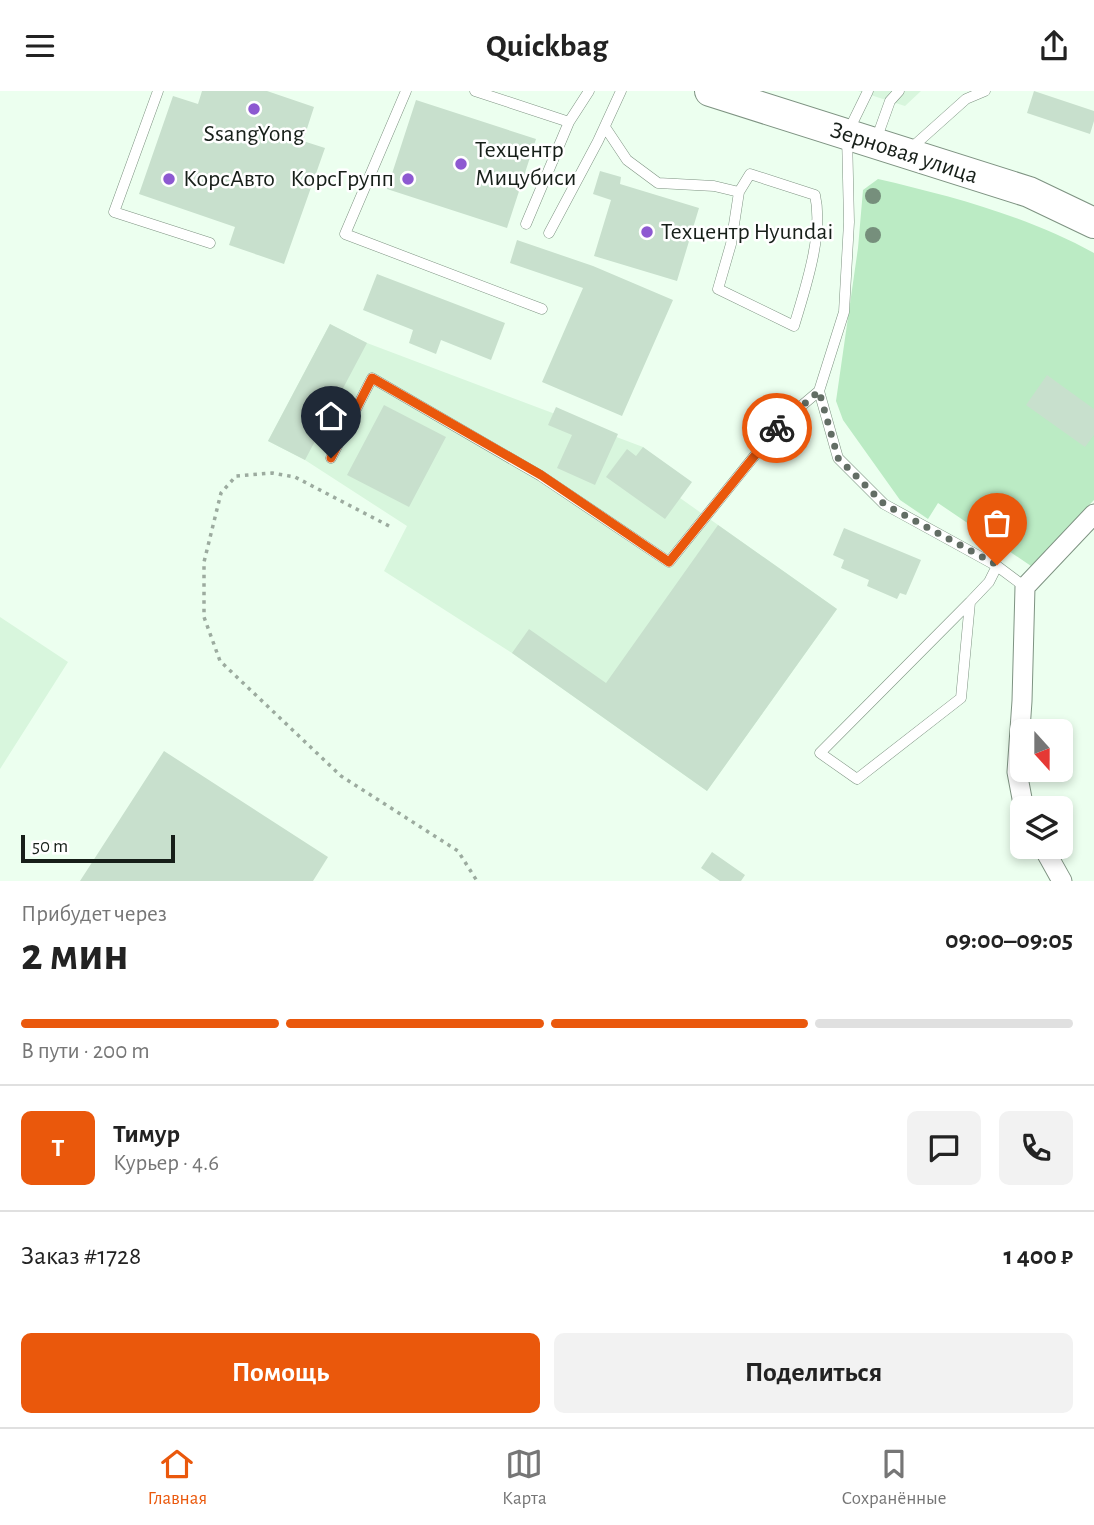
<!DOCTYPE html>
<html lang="ru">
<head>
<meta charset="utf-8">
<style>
	body { margin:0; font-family:"Alegreya Sans",sans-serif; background:#f2f2f2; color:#222; height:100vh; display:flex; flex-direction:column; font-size:26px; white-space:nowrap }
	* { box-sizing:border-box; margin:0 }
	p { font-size:23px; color:#767676 }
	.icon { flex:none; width:38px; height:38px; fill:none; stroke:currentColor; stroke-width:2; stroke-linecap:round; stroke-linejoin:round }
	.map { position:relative; height:790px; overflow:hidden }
	.panel { display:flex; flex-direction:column; background:#fff; flex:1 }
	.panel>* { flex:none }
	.needle { width:46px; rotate:159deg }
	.buttons { position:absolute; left:1010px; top:628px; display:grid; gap:14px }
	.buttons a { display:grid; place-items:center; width:63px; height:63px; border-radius:10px; background:#fff; box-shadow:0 4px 10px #0003; font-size:35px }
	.scale { position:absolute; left:21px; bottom:18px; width:154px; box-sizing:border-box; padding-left:7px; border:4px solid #171f19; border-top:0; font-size:19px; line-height:24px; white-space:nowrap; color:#171f19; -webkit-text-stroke:5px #fff; paint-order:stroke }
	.pin { position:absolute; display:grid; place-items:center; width:60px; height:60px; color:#fff; margin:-72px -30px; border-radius:50% 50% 50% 0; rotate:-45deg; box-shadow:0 0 7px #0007 }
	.pin .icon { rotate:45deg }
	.courier { position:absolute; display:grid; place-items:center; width:70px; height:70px; margin:-35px; border:5px solid #ea580c; border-radius:50%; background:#fff; color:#222; box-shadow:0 2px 9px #0007 }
	.headline em { font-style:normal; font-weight:700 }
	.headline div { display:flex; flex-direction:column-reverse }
	.headline { display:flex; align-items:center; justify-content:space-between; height:119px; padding:0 21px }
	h1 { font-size:46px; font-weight:700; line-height:52px }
	.bar { display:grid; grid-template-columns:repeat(4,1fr); gap:10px 7px; align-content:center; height:84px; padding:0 21px }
	.bar i { height:9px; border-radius:5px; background:#e0e0e0 }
	.bar .active { background:#ea580c }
	.bar p { grid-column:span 4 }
	.line { display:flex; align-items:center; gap:18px; padding:0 21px; border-top:2px solid #e0e0e0 }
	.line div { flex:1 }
	.round { display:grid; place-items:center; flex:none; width:74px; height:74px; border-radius:10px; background:#f2f2f2 }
	.cta { display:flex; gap:14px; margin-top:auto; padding:14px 21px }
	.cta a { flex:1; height:80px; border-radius:10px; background:#ea580c; color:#fff; font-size:28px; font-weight:700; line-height:80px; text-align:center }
	.cta a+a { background:#f2f2f2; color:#222 }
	header { display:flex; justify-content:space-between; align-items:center; height:91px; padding:0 21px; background:#fff; font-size:32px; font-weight:700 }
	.menu { display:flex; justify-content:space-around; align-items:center; height:98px; border-top:2px solid #e0e0e0; background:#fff; font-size:19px; color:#767676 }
	.menu a { display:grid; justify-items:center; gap:4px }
	.menu .active { color:#ea580c }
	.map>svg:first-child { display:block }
	.built { fill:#d8f6dd }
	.green { fill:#bbebc4 }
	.building { fill:#c8e0cd }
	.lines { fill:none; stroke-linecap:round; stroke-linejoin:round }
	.lane-casing { stroke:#7e9382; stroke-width:11 }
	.street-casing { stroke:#7e9382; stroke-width:21 }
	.primary-casing { stroke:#7e9382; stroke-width:32 }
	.path { stroke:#9cab9f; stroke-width:3.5; stroke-dasharray:3.5 5; stroke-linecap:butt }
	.lane { stroke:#fff; stroke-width:10 }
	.street { stroke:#fff; stroke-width:19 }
	.primary { stroke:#fff; stroke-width:30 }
	.tree { fill:#768f7c }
	.done { stroke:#626d64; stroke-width:7; stroke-dasharray:0 12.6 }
	.route { stroke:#ea580c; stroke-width:9 }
	.poi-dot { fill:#8d59d1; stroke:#fff; stroke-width:2.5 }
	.labels { text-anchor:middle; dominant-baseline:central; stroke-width:5; stroke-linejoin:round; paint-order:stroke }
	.poi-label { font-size:24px; fill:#171f19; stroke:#fff; text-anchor:start }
	.street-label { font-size:24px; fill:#171f19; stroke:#fff }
</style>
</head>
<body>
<header><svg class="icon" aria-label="menu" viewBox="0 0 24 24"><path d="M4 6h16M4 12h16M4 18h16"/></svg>Quickbag<svg class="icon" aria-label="share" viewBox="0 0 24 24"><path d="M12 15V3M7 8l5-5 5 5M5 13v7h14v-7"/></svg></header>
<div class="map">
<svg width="1094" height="790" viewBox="0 0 1094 790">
	<rect width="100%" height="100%" fill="#ecffef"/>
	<path class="built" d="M858,0H921L905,15Z
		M330,233L367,252L643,356L680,407L837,518L707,700L512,562L384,480L407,435L305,369L268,350Z
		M0,526L68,571L0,678Z"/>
	<path class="green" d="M878,88C951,105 1027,125 1094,162V409L1031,475L938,412L928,428L900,409L843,329L836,310L858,157L863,99Z"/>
	<path class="building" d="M202,0H267L314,16L303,50L325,57L284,173L229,154L235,136L139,103L173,5L198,13Z
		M1034,0L1094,20V30L1090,43L1027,22Z
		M416,9L536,48L507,137L387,98Z
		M600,80L621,86L620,93L699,117L677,190L594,165L611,109L593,103Z
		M517,149L593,175L673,209L622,325L542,291L583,197L510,172Z
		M377,183L505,232L491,269L441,249L436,263L409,252L413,239L363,219Z
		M330,233L367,252L305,369L268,350Z
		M1047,284L1094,318V344L1085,356L1026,314Z
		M384,314L446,346L409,416L347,384Z
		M556,316L618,343L595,394L557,377L572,344L548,334Z
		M643,356L692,391L665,428L606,386L627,358L636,365Z
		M718,434L837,518L707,700L512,562L529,538L606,592Z
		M844,437L921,469L906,504L900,502L897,508L867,495L869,489L841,477L844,469L833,464Z
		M164,660L328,766L313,790H80Z
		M712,761L745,784L741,790H720L701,777Z"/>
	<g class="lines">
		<defs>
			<path id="lane" d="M158,0L114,121L210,152
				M406,0L345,143L542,218
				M475,0L569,31
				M868,0L847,43L849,131L844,221L819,300L838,367L884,413L997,475
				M605,36L627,69L658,92L714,95L739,101L750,83L815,104C824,143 805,198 794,235L718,198L731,153L739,101
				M876,49L890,10L899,0
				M909,59L966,8L985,0
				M526,133L569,31L589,0
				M549,142L598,50L621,0
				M331,367L372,287L541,385L669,471L781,332L819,300
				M970,511L961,607L857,688L820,662L970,511L989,491L997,475L1025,496"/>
			<path id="street" d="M1024,718L1017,681L1022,610L1025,496L1094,423
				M1043,756L1062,790"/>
			<path id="primary" d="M710,0L1029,101L1094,132"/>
		</defs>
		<use href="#lane" class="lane-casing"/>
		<use href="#street" class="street-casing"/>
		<use href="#primary" class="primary-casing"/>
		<path class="path" d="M389,435L295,386L272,382L236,385L221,402L204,471V526L220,570L341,685L458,760L477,790"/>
		<use href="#lane" class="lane"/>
		<use href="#street" class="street"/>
		<use href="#primary" class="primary"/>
	</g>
	<g class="tree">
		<circle cx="873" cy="105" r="8"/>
		<circle cx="873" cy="144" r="8"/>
	</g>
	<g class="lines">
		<path class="done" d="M777,337L819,300L838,367L884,413L997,474"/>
		<path class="route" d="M331,367L372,287L541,384L669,471L777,337"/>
	</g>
	<g class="poi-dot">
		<circle cx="254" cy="18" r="7"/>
		<circle cx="461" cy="73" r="7"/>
		<circle cx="169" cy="88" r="7"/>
		<circle cx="408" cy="88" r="7"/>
		<circle cx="647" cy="141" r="7"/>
	</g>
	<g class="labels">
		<g class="poi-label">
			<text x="254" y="43" text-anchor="middle">SsangYong</text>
			<text x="475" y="59">Техцентр<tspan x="475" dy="28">Мицубиси</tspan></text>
			<text x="183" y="88">КорсАвто</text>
			<text x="394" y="88" text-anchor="end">КорсГрупп</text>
			<text x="661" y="141">Техцентр Hyundai</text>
		</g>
		<g class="street-label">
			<text transform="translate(904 62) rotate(18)">Зерновая улица</text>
		</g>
	</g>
</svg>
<div class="buttons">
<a><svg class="needle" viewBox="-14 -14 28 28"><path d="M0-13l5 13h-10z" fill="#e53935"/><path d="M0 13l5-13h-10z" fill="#767676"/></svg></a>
<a><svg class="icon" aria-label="layers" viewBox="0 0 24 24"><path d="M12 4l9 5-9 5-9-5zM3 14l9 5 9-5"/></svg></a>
</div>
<div class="scale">50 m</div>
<div class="pin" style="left:997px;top:474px;background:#ea580c"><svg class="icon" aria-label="bag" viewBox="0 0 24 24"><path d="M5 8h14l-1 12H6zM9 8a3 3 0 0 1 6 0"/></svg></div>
<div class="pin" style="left:331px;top:367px;background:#1f2937"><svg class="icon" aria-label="home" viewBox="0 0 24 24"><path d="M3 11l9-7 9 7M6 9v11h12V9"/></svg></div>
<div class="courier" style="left:777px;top:337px"><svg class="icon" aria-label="bike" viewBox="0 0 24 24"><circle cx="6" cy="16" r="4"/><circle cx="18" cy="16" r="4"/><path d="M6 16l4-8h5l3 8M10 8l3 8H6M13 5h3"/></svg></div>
</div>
<section class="panel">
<div class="headline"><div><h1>2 мин</h1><p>Прибудет через</p></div><em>09:00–09:05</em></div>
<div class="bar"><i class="active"></i><i class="active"></i><i class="active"></i><i></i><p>В пути · 200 m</p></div>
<div class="line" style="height:126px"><b class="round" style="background:#ea580c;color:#fff">Т</b><div><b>Тимур</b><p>Курьер · 4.6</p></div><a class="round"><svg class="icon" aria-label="chat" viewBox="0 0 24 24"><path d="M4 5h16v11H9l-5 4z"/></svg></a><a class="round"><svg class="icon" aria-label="phone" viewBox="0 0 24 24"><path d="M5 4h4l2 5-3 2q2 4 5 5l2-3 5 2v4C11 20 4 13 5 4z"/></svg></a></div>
<div class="line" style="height:91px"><div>Заказ #1728</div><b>1 400 ₽</b></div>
<div class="cta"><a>Помощь</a><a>Поделиться</a></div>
</section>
<nav class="menu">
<a class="active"><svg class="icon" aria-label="home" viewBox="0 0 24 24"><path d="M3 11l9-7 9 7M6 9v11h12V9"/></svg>Главная</a>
<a><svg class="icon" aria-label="map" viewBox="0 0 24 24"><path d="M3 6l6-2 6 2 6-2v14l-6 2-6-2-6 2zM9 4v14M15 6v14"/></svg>Карта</a>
<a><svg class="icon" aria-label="saved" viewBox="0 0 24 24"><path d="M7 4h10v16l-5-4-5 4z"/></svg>Сохранённые</a>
</nav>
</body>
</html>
